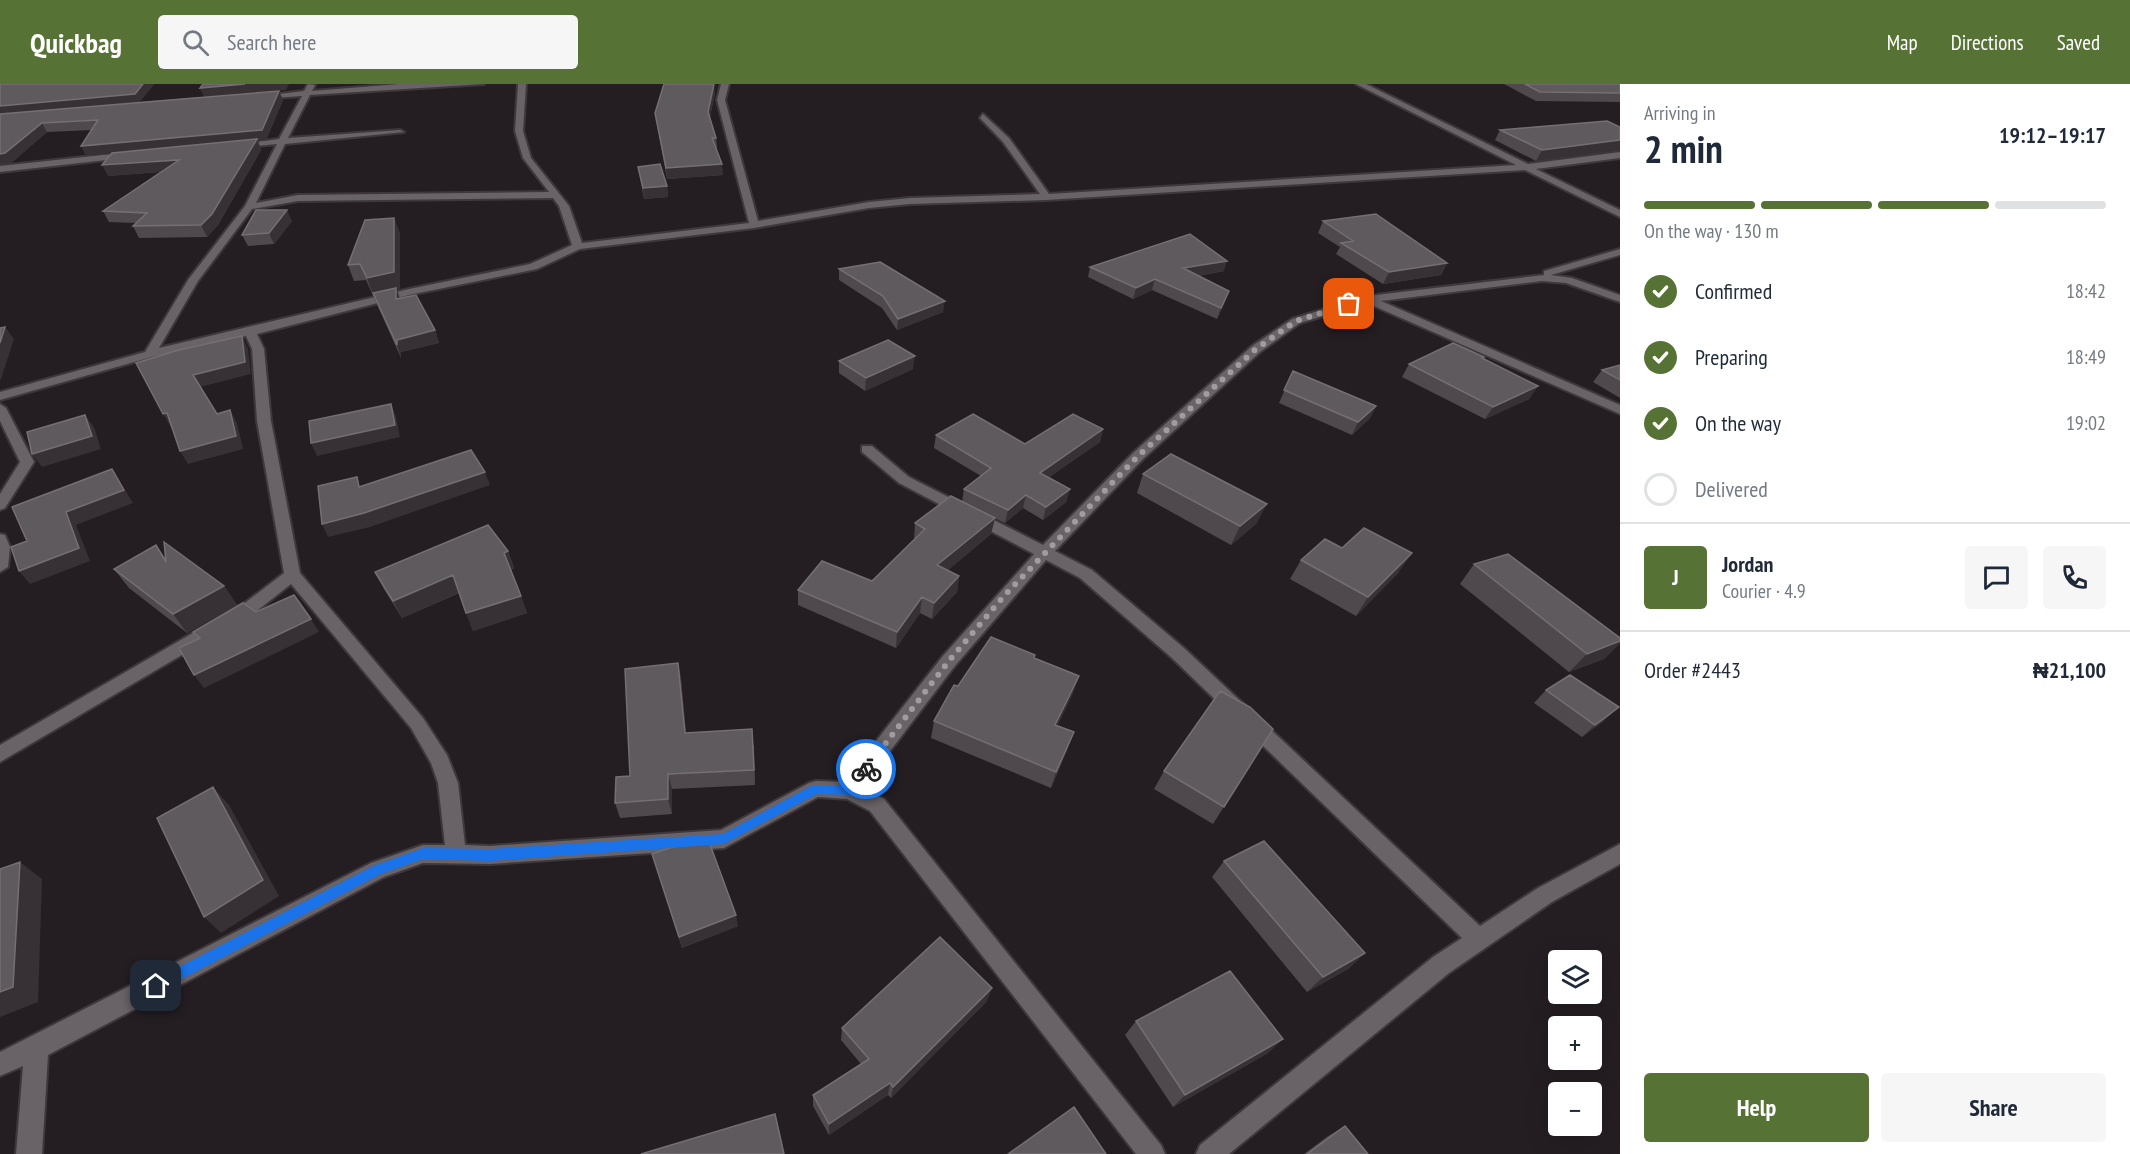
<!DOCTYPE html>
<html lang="en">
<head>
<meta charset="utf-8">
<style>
	body { margin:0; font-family:"PT Sans Narrow",sans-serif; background:#f6f6f7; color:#1f2937; height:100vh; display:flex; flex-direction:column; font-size:22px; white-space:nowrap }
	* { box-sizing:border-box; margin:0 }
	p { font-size:20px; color:#747a83 }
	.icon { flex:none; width:33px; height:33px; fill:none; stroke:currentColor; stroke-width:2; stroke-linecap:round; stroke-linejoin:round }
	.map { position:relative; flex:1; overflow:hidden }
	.details { display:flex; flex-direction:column; background:#fff; width:510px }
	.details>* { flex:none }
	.tools { position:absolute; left:1548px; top:866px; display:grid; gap:12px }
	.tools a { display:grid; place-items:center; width:54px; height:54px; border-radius:6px; background:#fff; box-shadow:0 6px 24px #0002; font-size:30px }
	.pin { position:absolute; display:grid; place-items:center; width:51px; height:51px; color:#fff; margin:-26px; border-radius:12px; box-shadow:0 3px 9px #0006 }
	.courier { position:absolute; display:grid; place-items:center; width:60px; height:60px; margin:-30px; border:4px solid #1a73e8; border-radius:50%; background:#fff; color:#222; box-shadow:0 2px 8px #0007 }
	.summary em { font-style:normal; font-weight:600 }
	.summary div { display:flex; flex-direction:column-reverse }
	.summary { display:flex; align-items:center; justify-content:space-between; height:102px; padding:0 24px }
	h1 { font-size:39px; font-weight:600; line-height:45px }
	.bar { display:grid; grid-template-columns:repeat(4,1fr); gap:9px 6px; align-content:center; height:72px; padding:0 24px }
	.bar i { height:8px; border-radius:4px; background:#e0e1e3 }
	.bar .current { background:#577235 }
	.bar p { grid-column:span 4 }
	.line { display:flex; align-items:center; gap:15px; padding:0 24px; border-top:2px solid #e0e1e3 }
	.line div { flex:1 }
	.round { display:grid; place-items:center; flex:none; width:63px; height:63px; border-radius:6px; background:#f6f6f7 }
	ol { padding:0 24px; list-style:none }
	li { display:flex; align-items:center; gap:18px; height:66px }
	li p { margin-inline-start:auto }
	li .icon { padding:6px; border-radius:50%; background:#577235; color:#fff; stroke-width:4 }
	li:last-child { color:#747a83 }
	li i { width:33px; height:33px; border:3px solid #e0e1e3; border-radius:50% }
	.button { display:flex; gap:12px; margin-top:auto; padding:12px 24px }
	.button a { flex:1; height:69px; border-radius:6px; background:#577235; color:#fff; font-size:24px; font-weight:600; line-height:69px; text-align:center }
	.button a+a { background:#f6f6f7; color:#1f2937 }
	header { display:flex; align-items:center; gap:36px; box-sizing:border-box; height:84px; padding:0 30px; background:#577235; color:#fff }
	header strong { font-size:28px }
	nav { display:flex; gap:33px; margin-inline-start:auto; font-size:21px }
	.search { width:420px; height:54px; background:#f6f6f7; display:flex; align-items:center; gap:15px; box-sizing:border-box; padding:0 21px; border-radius:6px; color:#747a83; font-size:22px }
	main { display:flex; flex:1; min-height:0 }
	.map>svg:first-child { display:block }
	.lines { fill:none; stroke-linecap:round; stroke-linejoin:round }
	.minor-casing { stroke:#3c383b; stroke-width:4 }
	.minor { fill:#696267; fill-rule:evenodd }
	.wall { fill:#4f494e }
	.shaded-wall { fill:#373136 }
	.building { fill:#5f5a5e; stroke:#746f73; stroke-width:1.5 }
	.route { fill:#1a73e8 }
	.done { stroke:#a09c9f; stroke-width:6; stroke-dasharray:0 10.8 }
</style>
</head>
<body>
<header>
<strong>Quickbag</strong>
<div class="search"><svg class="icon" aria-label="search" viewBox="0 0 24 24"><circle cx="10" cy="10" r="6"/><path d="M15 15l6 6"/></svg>Search here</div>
<nav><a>Map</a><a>Directions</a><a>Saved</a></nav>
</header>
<main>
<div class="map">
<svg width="1620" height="1070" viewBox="0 0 1620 1070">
	<rect width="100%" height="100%" fill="#241e22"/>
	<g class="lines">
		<defs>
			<path id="minor" d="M308,0L315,1L312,7L399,0H484L310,11L288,54L400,46L404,48L285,60L256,119L298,111L549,108L523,74L515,47L518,0H526L523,47L531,74L569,122L582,159L749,139L717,16L721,0H729L725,16L758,137L869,118L910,114L1040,110L1003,58L980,34L983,30L1009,54L1049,110L1516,81L1356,0H1366L1528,80L1620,68V74L1536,85L1620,126V133L1525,86L1046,116L910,120L869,124L754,144L580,165L537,185L409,211L257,250L264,265L271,337L300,489L423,634L447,671L458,699L465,761L490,762L721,746L809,699L816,697L844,698L942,573L1034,470L899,399L862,368V362H872L909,393L1043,461L1133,369L1252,262L1292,235L1367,212L1544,191V187L1620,165V171L1551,191L1572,194L1620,211V218L1566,199L1542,197L1381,217L1620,321V330L1367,219L1300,239L1260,268L1143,375L1055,467L1092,486L1184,564L1480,842L1538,804L1620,760V780L1552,818L1449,889L1229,1070H1196L1200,1061L1433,873L1462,854L1172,574L1080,494L1046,476L954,583L862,704L884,715L1161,1061L1165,1070H1136L870,727L847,715L818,713L724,764L490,780L423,779L384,793L48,971L42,1070H16L23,982L0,992V968L371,779L423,761H445L438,699L431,679L411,644L291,500L258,526L0,678V661L246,518L284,489L257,337L252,265L246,252L152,273L0,316V308L145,268L188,196L245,122L277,60L237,64L233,61L279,55L302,12L258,15L254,13L304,7ZM553,114L559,122L572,161L530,180L409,205L159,264L198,197L252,125L298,117Z
				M130,68L134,71L133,73L0,88V82Z
				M0,320L6,324L34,378L5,424L0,426V410L20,378L0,337Z
				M0,450L5,451L10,463L8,483L0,488Z"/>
		</defs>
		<use href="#minor" class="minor-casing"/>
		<use href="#minor" class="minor"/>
	</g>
	<path class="wall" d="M0,0H154L139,18L286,6L252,9L283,16L266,56L258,57L261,66L218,141L207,153L139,154L133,142L136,139L109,138L103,127L160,88L108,92L111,70L86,72L92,46L47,48L11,79L0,80Z
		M1504,0H1620V18L1536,17Z
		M715,9L710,33L716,54L717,64H716L723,91L667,95L655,29Z
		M1620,43V66L1536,77L1495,56L1500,46Z
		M638,83L667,102L668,113L644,115Z
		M394,134L400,150V205L397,206L400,214L435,246L439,259L401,268V274L366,196L354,197L348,181Z
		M292,137L274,160L248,162L242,151Z
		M1323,137L1447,179L1441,191L1383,200L1336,170L1340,163L1318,149Z
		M1090,183L1224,187L1198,192L1225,218L1217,235L1152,206L1133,215L1088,193Z
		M839,185L943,228L897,246L882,224L839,196Z
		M839,277L913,285L865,307L839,289Z
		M1409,280L1538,302L1529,315L1485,335L1402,293Z
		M1620,281V314L1593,298L1602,286Z
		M1293,287L1376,322L1370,334L1352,351L1279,319Z
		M1103,345L1100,358L1049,393L1070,405L1066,418L1043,436L1023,424L1005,439L962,418L964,405L981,392L934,364L936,351L1025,360Z
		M1143,390L1257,439L1231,461L1137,409Z
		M995,434L991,450L948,486L959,492L957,508L932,535L920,529L896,564L798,521V506L872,497L914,456L915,439Z
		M156,461L166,475L224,502L237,521L187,549L129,504L114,485Z
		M1342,464L1399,488L1356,532L1290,495L1301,476Z
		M508,467L514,484L511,486L527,529L473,547L459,509L402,534L384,505L375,488Z
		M1474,480L1620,554V559L1604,575L1569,588L1460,500Z
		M1035,571L1034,574L1073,609L1057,642L1068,664L1051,704L931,654L934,637L958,602Z
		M678,579L681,594L686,649L754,661L755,701L672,705V730L620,734L615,719L630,692Z
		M1546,606L1605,636L1582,653L1534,619Z
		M1273,645L1213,740L1154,705L1164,687Z
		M652,770L738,842L682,864Z
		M1224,777L1365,869L1348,885L1307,908L1212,793Z
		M987,917L891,1014L888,1011L829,1051L813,1022V1011L861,980L841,956L842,944Z
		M1136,937L1268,969L1173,1023L1125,951Z
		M1345,1042L1368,1070H1304L1328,1052Z"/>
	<path class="shaded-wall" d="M143,0H154L139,19L0,31V22Z
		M245,0H289L286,6L204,13L200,4Z
		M714,0L715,9L709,38L708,28Z
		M279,7L283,16L266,56L258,57L261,66L218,141L207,153L201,141L256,57L86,72L81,62Z
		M42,39L47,48L11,79L0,80V70Z
		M1620,56V66L1536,77L1542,66Z
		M179,76L184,86L108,92L102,81Z
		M722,80L723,91L667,95L666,84Z
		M667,102L668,113L644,115L643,104Z
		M287,126L292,137L274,160L269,149Z
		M394,134L400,150V205L397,206L400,216L396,215V206L373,211L367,194Z
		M1227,177L1224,187L1180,195L1183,184Z
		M1447,179L1441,191L1383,200L1389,188Z
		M1155,195L1152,206L1133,215L1136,204Z
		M1229,207L1225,218L1217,235L1221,224Z
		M945,217L943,228L897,246L898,235Z
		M5,243L14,255L1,295L0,296V259Z
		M435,246L439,259L401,268V274L397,261V256Z
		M242,252L248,265L251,290L200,303L193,291Z
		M915,272L913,285L865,307L866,294Z
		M1538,302L1529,315L1485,335L1493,323Z
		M391,320L396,333L400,353L317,372L311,359Z
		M1376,322L1370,334L1352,351L1358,338Z
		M230,326L237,339L243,365L188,380L180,367Z
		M167,329L175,342L171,343L163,330Z
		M85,331L94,343L101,365L42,383L32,370Z
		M1103,345L1100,358L1037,402L1040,389Z
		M112,385L133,419L76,441L90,477L30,500L19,487L66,428Z
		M485,388L490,401L370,443L328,453L322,440Z
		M1070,405L1066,418L1043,436L1046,423Z
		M1026,411L1023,424L1005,439L1008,426Z
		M1267,420L1257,439L1231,461L1240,442Z
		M995,434L991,450L935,497L937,481Z
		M508,467L514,484L510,486L504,469Z
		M1412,469L1399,488L1356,532L1368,513Z
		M453,491L460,508L402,534L393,517Z
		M959,492L957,508L932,535L934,519Z
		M224,502L237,521L187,549L173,530Z
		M521,512L527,529L473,547L466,529Z
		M922,513L920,529L896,564L897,548Z
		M311,535L319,548L204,604L194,591Z
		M1620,557V559L1604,575L1569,588L1587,570Z
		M678,579L681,594L687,664L685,649Z
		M1079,592L1073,609L1050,657L1055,641Z
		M1619,623L1605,636L1582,653L1595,641Z
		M1074,648L1068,664L1051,704L1056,688Z
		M668,690L672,705V730L668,715Z
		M213,703L229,721L279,812L221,849L204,833Z
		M20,778L42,795L38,918L0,933V908Z
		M736,831L738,842L682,864L679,853Z
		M1365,869L1348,885L1307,908L1323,893Z
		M992,904L987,917L891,1014L893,1003Z
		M1283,955L1268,969L1173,1023L1185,1011Z
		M890,999L888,1011L829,1051V1040Z"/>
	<path class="building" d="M0,0H143L135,10L0,22Z
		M203,0H245L200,4Z
		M664,0H714L708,28L716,54H712L722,80L666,84L655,29Z
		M1525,0H1620V9L1540,8Z
		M279,7L262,46L81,62L98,36L42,39L5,69L0,70V30Z
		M1607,37L1620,43V56L1542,66L1500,46Z
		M257,55L212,130L201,141L133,142L147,129L103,127L179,76L102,81L112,69Z
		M660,80L667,102L643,104L638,83Z
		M256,126H287L269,149L242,151Z
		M1376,130L1447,179L1389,188L1341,159L1353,157L1323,137Z
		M394,134V188L367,194L360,180L348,181L365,136Z
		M1190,150L1227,177L1183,184L1229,207L1221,224L1155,195L1136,204L1090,183Z
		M880,178L945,217L898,235L883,212L839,185Z
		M396,204V215L416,211L435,246L397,256V261L373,209Z
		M5,243L0,259V244Z
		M242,252L245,278L193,291L217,330L230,326L236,352L180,367L167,329L163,330L136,279L179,266Z
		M888,256L915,272L866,294L839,277Z
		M1453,259L1484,273L1482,274L1538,302L1493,323L1409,280Z
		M1620,281V296L1602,286Z
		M1293,287L1376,322L1358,338L1284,306Z
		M391,320L395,341L311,359L309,337Z
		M973,330L1025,360L1073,330L1103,345L1040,389L1070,405L1046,423L1026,411L1008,426L964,405L991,384L936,351Z
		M85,331L92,352L32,370L27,348Z
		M471,366L485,388L364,429L322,440L318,402L357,393L359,403Z
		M1171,370L1267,420L1240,442L1143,390Z
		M112,385L124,406L66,428L79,464L19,487L11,463L27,457L12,423Z
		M951,412L995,434L937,481L959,492L934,519L922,513L897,548L798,506L822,477L872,497L925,445L915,439Z
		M488,441L508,467L504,469L521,512L466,529L453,491L393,517L375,488Z
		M1364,444L1412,469L1368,513L1301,476L1325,455L1342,464Z
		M164,458L224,502L173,530L114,485L156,461L166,478Z
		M1508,470L1620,554V557L1587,570L1474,480Z
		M294,511L311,535L194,591L179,564L200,554L193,548L243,519L256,528Z
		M991,553L1035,571L1034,574L1079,592L1055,641L1074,648L1056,688L934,637L954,601L958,602Z
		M678,579L685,649L752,645L754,686L668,690V715L615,719L616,693L630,692L625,585Z
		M1570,591L1619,623L1595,641L1546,606Z
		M1220,607L1250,623L1273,645L1224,723L1164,687Z
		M213,703L263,796L204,833L157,734Z
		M708,755L736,831L679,853L652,770L690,757Z
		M1264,757L1365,869L1323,893L1224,777Z
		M20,778L13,903L0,908V785Z
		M940,853L992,904L893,1003L890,999L829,1040L813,1011L869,975L842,944Z
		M1230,887L1283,955L1185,1011L1136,937Z
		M1074,1023L1106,1070H1008Z
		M775,1030L784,1070H641Z
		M1345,1042L1368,1070H1307Z"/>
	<path class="route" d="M866,680L872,685L853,711L817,710L724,760L490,777L423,775L381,790L161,906L156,908L150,902L152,897L373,782L423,764L490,765L723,750L811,702H846Z"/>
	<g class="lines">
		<path class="done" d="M866,685L948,578L1004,512L1138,372L1256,265L1296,237L1349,220"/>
	</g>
</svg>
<div class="tools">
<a><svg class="icon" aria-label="layers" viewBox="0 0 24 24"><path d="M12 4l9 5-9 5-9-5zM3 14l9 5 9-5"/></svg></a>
<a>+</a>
<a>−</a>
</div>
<div class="pin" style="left:1349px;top:220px;background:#ea580c"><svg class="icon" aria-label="bag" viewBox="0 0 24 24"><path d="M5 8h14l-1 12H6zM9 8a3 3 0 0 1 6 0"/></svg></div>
<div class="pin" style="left:156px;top:902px;background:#1f2937"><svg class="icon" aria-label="home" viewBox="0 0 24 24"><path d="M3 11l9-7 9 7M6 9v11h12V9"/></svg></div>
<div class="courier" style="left:866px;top:685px"><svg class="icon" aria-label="bike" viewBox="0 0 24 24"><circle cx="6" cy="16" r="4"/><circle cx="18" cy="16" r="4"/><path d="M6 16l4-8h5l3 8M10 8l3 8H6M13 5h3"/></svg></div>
</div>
<section class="details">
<div class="summary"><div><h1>2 min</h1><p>Arriving in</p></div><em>19:12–19:17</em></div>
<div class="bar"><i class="current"></i><i class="current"></i><i class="current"></i><i></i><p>On the way · 130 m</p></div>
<ol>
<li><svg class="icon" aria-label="check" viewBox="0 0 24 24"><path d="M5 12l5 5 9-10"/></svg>Confirmed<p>18:42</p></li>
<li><svg class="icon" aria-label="check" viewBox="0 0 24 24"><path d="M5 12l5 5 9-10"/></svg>Preparing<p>18:49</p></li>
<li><svg class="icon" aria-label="check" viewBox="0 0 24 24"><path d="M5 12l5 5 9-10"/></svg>On the way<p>19:02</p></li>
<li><i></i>Delivered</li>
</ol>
<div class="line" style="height:108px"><b class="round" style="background:#577235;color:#fff">J</b><div><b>Jordan</b><p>Courier · 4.9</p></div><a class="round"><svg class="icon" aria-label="chat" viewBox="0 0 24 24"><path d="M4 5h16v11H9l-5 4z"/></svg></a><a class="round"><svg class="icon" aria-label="phone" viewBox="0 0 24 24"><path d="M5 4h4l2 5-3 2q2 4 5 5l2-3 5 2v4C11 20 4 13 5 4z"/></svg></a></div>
<div class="line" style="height:78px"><div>Order #2443</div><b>₦21,100</b></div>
<div class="button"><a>Help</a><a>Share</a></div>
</section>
</main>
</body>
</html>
